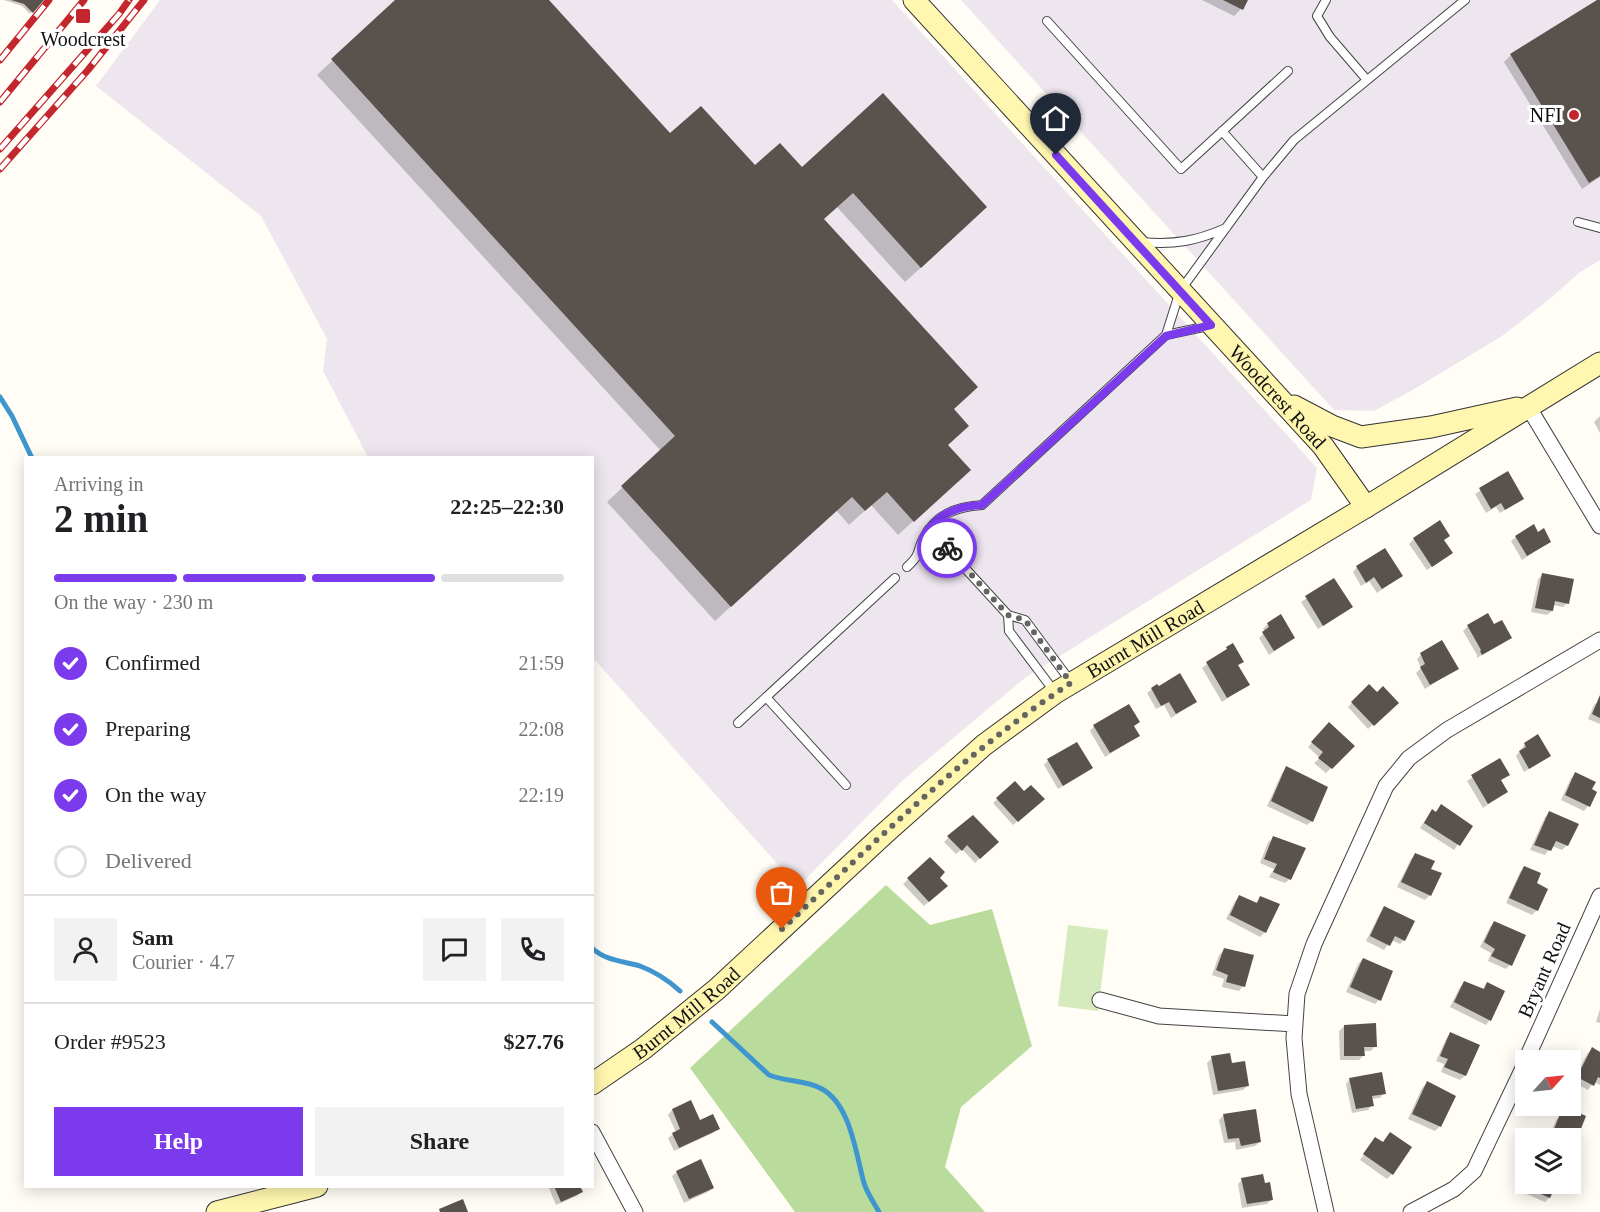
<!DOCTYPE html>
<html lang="en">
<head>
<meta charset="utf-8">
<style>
	body { margin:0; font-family:"Times New Roman",serif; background:#f2f2f2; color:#202124; height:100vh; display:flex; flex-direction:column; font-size:22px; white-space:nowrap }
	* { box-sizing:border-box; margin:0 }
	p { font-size:20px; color:#757577 }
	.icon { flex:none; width:33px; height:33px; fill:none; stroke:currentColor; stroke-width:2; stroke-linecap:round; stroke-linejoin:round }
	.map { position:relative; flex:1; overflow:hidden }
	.panel { position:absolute; left:24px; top:456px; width:570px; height:732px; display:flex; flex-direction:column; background:#fff; border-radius:0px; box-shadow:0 3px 15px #0003 }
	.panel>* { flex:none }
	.needle { width:39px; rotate:63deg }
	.controls { position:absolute; left:1515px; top:1050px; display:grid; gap:12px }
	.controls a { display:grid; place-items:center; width:66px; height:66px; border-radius:0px; background:#fff; box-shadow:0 3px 15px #0003; font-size:30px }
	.pin { position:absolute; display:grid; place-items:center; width:51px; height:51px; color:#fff; margin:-62px -26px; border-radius:50% 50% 50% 0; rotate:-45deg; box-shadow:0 0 6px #0007 }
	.pin .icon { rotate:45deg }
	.courier { position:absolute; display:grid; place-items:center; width:60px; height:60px; margin:-30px; border:4px solid #7c3aed; border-radius:50%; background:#fff; color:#222; box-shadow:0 2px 8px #0007 }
	.headline em { font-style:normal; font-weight:800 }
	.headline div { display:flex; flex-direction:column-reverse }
	.headline { display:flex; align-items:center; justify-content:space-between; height:102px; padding:0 30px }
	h1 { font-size:39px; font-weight:800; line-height:45px }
	.bar { display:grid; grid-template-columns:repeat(4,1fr); gap:9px 6px; align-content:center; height:72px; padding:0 30px }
	.bar i { height:8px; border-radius:4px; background:#e0e0e0 }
	.bar .on { background:#7c3aed }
	.bar p { grid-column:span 4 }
	.line { display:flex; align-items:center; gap:15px; padding:0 30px; border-top:2px solid #e0e0e0 }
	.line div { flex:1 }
	.round { display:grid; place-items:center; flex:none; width:63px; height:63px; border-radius:0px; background:#f2f2f2 }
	ol { padding:0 30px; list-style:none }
	li { display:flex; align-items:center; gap:18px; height:66px }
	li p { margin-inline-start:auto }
	li .icon { padding:6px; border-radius:50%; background:#7c3aed; color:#fff; stroke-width:4 }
	li:last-child { color:#757577 }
	li i { width:33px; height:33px; border:3px solid #e0e0e0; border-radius:50% }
	.primary-button { display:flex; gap:12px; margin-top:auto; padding:12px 30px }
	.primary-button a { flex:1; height:69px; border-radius:0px; background:#7c3aed; color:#fff; font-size:24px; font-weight:800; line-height:69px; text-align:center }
	.primary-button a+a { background:#f2f2f2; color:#202124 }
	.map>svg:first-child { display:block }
	.industrial { fill:#eee6ef }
	.green { fill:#d5ebbd }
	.forest { fill:#b9dc9c }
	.shadow { fill:#0003 }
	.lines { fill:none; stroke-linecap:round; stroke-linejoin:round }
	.stream { stroke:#3f96cf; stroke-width:5 }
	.building { fill:#5a524d }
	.lane-casing { stroke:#444; stroke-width:10 }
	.street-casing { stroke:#444; stroke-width:17 }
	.secondary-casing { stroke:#333; stroke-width:23 }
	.lane { stroke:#fff; stroke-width:8 }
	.street { stroke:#fff; stroke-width:15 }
	.secondary { stroke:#fff6b0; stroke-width:21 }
	.rail-casing { stroke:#c4262e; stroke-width:7 }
	.rail { stroke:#fff; stroke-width:4.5; stroke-dasharray:14; stroke-linecap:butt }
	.done { stroke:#646461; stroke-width:6; stroke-dasharray:0 10.8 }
	.route { stroke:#7c3aed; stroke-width:8 }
	.poi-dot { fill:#c4262e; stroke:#fff; stroke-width:2 }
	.labels { text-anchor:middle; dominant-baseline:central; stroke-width:6; stroke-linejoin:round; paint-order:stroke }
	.poi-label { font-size:20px; fill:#111; stroke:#fff }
	.street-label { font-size:20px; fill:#111; stroke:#fff }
</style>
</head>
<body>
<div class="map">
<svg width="1600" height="1212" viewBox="0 0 1600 1212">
	<rect width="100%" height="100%" fill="#fffdf5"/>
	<path class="industrial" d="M160,0H892L1317,468L1311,500L1026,677L903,780L798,887L593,658L592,458L368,457L323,371L327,339L261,216L96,86Z
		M961,0H1600V260L1579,273L1546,302L1502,336L1411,391L1374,411L1334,410Z"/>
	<path class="green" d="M1068,925L1108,930L1098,1011L1058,1006Z"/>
	<path class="forest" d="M886,885L930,925L992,909L1032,1046L961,1107L945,1167L985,1212H795L690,1068Z"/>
	<path class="shadow" d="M4,0H42L30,14L22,6Z
		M397,0H547L670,135L755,168L802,169L971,222L905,282L837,207L823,219L952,409L947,446L954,484L898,535L871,505L849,525L836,510L715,621L607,502L661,451L317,75Z
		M1202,0H1246L1241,9L1234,16Z
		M1600,0V177L1582,189L1504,62L1511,55Z
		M1600,416V433L1594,422Z
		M1507,473L1522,499L1500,513L1496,507L1486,513L1475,494Z
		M1538,534L1549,542L1522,560L1511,541L1516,537Z
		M1414,539L1443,541L1446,557L1427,570L1409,544Z
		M1357,567L1401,576L1377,593L1369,581L1361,586L1353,572Z
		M1543,574L1568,603L1563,607L1553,605L1552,611L1547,615L1531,612L1538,579Z
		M1334,580L1346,611L1318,629L1301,602Z
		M1280,616L1294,638L1269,655L1259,638L1265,632L1263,629L1268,624Z
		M1468,626H1494L1510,638L1477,658V655L1463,631Z
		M1232,645L1242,661L1237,666L1248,685L1222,702L1202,668Z
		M1421,655L1457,668L1425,689L1416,673L1421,668L1417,659Z
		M1369,686L1377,694L1397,703L1368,729L1348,707Z
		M1152,689L1195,702L1171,718L1164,705L1156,709L1147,693Z
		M1599,701H1600V724L1588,719L1594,705Z
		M1329,724L1353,746L1326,773L1314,763L1320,758L1308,747Z
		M1094,726L1133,727L1138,736L1105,757L1090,731Z
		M1525,744L1549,756L1524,772L1516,756Z
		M1048,760L1091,768L1058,789L1044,765Z
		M1499,760L1508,774L1500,781L1506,792L1483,808L1467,781Z
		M1287,768L1312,821L1307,825L1267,806L1282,773Z
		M1576,774L1590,790L1588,806L1584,811L1561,800L1571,778Z
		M1015,783L1024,793L1038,803L1013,825L993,803Z
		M1441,806L1471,826L1454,850L1420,828L1428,816L1433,811L1435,813Z
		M1550,813L1567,845L1562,850L1552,846L1545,855L1530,850L1545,817Z
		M954,832L997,842L975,863L962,849L956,854L944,842Z
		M1273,838L1290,879L1285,883L1269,877L1274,869L1260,863L1268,842Z
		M1416,854L1429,870L1430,895L1425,900L1397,887L1411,859Z
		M930,859L939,877L942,890L924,906L903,884Z
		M1524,868L1535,884L1546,889L1537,910L1532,915L1506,903L1520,872Z
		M1240,897L1255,904L1261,897L1265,932L1260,937L1226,919L1235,901Z
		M1385,908L1404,940L1400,944L1391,940L1384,950L1366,941L1380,913Z
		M1494,922L1510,965L1506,969L1488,961L1491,953L1480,947L1490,927Z
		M1224,950L1243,986L1239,991L1222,987L1224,979L1212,975L1219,955Z
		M1363,959L1379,1000L1375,1004L1346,992L1358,964Z
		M1464,983L1482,990L1487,983L1490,1020L1486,1025L1450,1007L1460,987Z
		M1600,1009V1023L1596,1022Z
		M1344,1026L1375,1046L1371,1051H1363V1056L1359,1060H1340L1339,1031Z
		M1450,1034L1478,1046L1465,1076L1460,1080L1441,1072L1444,1064L1436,1061L1446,1039Z
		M1592,1049L1600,1053V1085L1594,1082L1588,1090L1573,1082L1587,1054Z
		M1212,1058L1231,1065L1248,1085L1243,1090L1213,1095L1207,1063Z
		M1350,1079L1384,1093L1380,1098L1371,1099L1372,1105L1368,1110L1352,1113L1346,1084Z
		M1427,1083L1440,1126L1435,1131L1408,1119L1422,1088Z
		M690,1102L699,1122L718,1129L713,1133L674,1151L668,1138L676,1132L668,1115L672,1110Z
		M1569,1110L1576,1138L1571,1142L1570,1138H1562L1550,1134L1556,1120L1560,1116L1563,1117Z
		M1224,1115L1260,1142L1255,1146L1236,1150L1235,1142L1224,1143L1219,1120Z
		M1371,1144L1392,1174L1387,1179L1360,1160Z
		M677,1172L713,1188L708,1192L684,1203L672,1176Z
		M1526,1176V1184H1559L1555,1192L1545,1202L1519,1191Z
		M1242,1180L1272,1199L1267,1204L1242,1208L1238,1184Z
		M548,1186H579L581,1192L577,1196L556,1205Z"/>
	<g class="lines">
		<path class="stream" d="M0,397L12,416L32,458
			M592,948C606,961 623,961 640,966C656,972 668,980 680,991
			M712,1022L769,1075C786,1082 807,1080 822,1089C851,1105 856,1155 864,1183C867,1193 874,1203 879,1212"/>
	</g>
	<path class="building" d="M11,0H44L33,13L24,4Z
		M395,0H549L670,133L701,106L755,165L780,143L802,167L883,93L987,207L921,268L853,193L824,219L978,387L954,409L969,426L948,445L971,470L914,522L887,492L865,511L852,497L731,607L621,486L675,436L331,59Z
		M1223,0H1248L1243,10Z
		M1597,0H1600V176L1589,183L1510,54Z
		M1508,471L1524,499L1505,510L1501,503L1491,509L1479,488Z
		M1440,520L1450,536L1444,540L1453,553L1432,567L1413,538Z
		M1534,524L1538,532L1544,528L1551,542L1527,556L1515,536Z
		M1385,548L1403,576L1382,589L1374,577L1366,583L1356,566Z
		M1542,573L1574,579L1569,604L1555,601L1553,611L1535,608Z
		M1334,578L1353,607L1323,626L1305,596Z
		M1488,613L1494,624L1502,620L1512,638L1482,655L1480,651L1481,650L1467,625Z
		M1281,614L1295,638L1274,651L1262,632L1269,627L1267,623Z
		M1442,640L1459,669L1430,685L1420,667L1425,664L1420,653Z
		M1233,643L1244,662L1238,665L1250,685L1227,698L1206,662L1227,649L1226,647Z
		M1180,673L1197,702L1176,714L1169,702L1161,706L1151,688L1157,684L1159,686Z
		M1369,684L1377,692L1383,686L1399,703L1374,726L1351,702Z
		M1600,695V718L1592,714Z
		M1129,704L1140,722L1134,726L1140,736L1110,753L1093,725Z
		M1329,722L1355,746L1332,769L1318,758L1323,752L1311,742Z
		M1538,734L1551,756L1529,769L1519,751L1526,747L1524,743Z
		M1077,742L1093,768L1063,786L1047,759Z
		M1500,758L1510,775L1501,780L1508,792L1488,804L1471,775Z
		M1286,766L1328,787L1313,822L1271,801Z
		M1575,772L1596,782L1592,789L1597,792L1590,807L1565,795Z
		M1015,781L1024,791L1031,785L1045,799L1018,822L996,798Z
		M1441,804L1473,826L1460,846L1424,823L1432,809L1436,812Z
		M1549,811L1579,824L1568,846L1556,841L1551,851L1534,845Z
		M973,815L999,842L980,859L967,845L962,851L947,836Z
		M1273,836L1306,848L1291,880L1273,872L1277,864L1264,859Z
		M1415,853L1435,861L1431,869L1442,873L1431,896L1401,882Z
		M930,857L945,872L940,878L948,886L929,902L907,878Z
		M1524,866L1541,873L1537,883L1548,889L1538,911L1509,898Z
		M1239,895L1257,903L1260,896L1280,904L1266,933L1230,915Z
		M1384,906L1415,921L1405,941L1395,936L1390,946L1370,936Z
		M1494,921L1526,935L1512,966L1491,956L1495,949L1484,942Z
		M1224,948L1254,955L1245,987L1226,982L1228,975L1216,970Z
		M1363,958L1393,971L1381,1001L1350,987Z
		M1464,981L1484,989L1487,982L1505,991L1491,1021L1454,1002Z
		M1376,1023L1377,1047H1364L1365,1056H1344V1025Z
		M1450,1032L1480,1045L1466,1076L1444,1067L1448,1059L1440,1056Z
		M1592,1047L1600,1052V1078L1598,1077L1594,1086L1577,1077Z
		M1230,1053L1232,1063L1245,1061L1249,1086L1218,1091L1211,1056Z
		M1382,1072L1386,1094L1372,1096L1374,1106L1356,1109L1349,1078Z
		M1427,1081L1456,1096L1441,1127L1412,1114Z
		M691,1100L700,1120L713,1114L720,1129L679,1148L672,1133L680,1129L672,1109Z
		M1568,1108L1586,1116L1577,1139L1554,1129L1560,1114L1565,1116Z
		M1256,1109L1261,1142L1241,1146L1239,1138L1228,1139L1223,1114Z
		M1390,1132L1412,1147L1393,1175L1363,1154L1375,1137L1383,1142Z
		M701,1159L714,1188L689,1199L676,1171Z
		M1263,1174L1265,1183L1270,1182L1273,1200L1247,1204L1241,1178Z
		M1526,1179V1184H1560L1556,1193L1553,1191L1550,1198L1522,1186Z
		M554,1186H580L583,1192L561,1202Z
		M463,1199L468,1212H440L439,1209Z"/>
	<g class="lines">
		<defs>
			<path id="lane" d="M1326,0L1317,16L1330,37L1367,80
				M1047,21L1181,169L1288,71
				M1222,131L1263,177
				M1578,222L1600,228
				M1142,242C1175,245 1196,241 1226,228
				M1166,335L1208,326
				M929,529L1008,615L1025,620L1071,682
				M907,567C921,554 916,554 923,539C935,514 956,507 982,505L1166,335L1180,291L1263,177L1294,140L1465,0
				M1008,615L1009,631L1054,691
				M766,697L846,785
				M738,723L895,578"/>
			<path id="street" d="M1529,408L1600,526
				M1100,1000L1159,1016L1295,1024
				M1526,1060L1600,896
				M592,1132L635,1212
				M1326,1212L1299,1094L1294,1038L1297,994L1314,944L1386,786L1409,758L1447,730L1600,640
				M1411,1212L1454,1189L1474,1171L1526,1062"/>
			<g id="secondary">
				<path id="s1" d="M914,0L1323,446L1366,507"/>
				<path d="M1294,406L1332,426L1361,437L1431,427L1517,408"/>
				<path id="s2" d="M592,1084L643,1049L717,989L884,834L984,745L1055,693L1366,507L1600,363"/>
				<path d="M217,1212L317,1186"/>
			</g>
		</defs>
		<use href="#lane" class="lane-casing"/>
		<use href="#street" class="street-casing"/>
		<use href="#secondary" class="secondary-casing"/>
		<use href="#lane" class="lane"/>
		<use href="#street" class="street"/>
		<use href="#secondary" class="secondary"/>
		<defs>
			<path id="rail" d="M0,60L49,0
				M0,102L84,0
				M0,149L119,14L129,0
				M0,169L88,70L144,0"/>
		</defs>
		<use href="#rail" class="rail-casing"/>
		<use href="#rail" class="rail"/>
	</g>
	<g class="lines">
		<path class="done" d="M782,929C874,843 965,752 1071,683L1025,620L1008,615L947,548"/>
		<path class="route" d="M947,548L929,529C941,511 961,506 982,505L1166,336L1211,325L1056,155"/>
	</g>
	<g class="poi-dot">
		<rect x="75" y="8" width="16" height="16" rx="3"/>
		<circle cx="1574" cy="115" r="6"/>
	</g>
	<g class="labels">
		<g class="poi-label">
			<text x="83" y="39">Woodcrest</text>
			<text x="1562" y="115" text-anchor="end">NFI</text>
		</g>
		<g class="street-label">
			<text stroke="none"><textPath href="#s1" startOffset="538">Woodcrest Road</textPath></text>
			<text stroke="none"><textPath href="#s2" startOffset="712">Burnt Mill Road</textPath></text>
			<text transform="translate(1544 970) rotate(-66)">Bryant Road</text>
			<text stroke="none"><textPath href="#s2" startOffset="118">Burnt Mill Road</textPath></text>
		</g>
	</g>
</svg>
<div class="controls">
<a><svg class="needle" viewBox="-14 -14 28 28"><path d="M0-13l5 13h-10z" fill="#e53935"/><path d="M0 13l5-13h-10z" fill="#757577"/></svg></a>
<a><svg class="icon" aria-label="layers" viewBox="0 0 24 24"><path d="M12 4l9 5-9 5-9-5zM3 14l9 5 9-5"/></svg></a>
</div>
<div class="pin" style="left:782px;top:929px;background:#ea580c"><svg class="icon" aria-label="bag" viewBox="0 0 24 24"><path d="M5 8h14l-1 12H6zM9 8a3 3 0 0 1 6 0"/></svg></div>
<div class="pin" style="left:1056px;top:155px;background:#1f2937"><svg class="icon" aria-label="home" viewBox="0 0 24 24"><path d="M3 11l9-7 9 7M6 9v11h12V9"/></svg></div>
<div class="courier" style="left:947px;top:548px"><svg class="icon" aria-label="bike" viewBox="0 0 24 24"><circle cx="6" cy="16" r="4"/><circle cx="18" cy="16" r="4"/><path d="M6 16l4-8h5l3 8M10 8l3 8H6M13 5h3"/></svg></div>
<section class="panel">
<div class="headline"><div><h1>2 min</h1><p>Arriving in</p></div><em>22:25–22:30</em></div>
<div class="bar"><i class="on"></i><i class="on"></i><i class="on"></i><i></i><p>On the way · 230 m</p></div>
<ol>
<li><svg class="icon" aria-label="check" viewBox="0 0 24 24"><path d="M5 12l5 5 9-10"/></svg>Confirmed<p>21:59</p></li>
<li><svg class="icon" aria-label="check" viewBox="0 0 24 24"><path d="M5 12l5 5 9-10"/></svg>Preparing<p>22:08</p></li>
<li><svg class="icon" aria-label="check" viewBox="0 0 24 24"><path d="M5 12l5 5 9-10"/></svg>On the way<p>22:19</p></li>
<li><i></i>Delivered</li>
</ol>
<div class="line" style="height:108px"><a class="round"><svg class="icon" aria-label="person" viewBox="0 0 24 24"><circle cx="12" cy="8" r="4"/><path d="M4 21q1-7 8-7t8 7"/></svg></a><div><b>Sam</b><p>Courier · 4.7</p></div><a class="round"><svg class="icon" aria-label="chat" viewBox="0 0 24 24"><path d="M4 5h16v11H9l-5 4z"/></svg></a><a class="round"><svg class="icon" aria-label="phone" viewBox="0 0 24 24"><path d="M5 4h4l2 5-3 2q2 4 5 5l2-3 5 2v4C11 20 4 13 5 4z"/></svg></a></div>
<div class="line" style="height:78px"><div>Order #9523</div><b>$27.76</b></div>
<div class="primary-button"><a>Help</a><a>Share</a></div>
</section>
</div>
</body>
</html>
